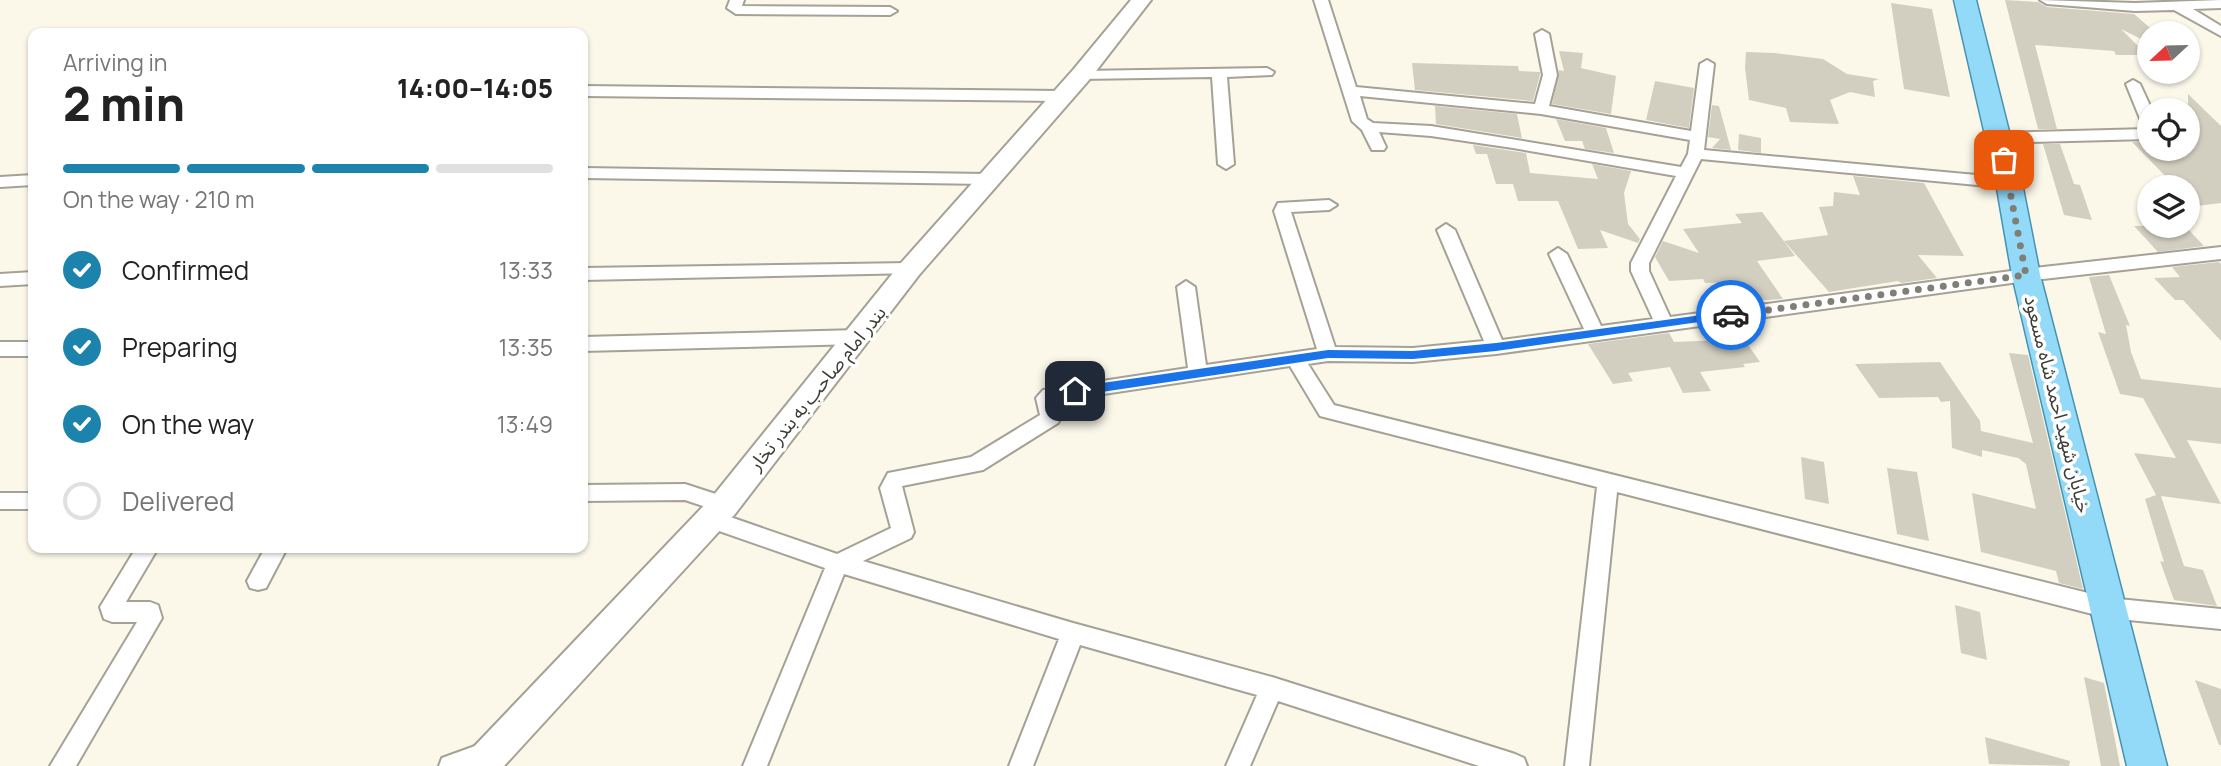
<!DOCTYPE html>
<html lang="en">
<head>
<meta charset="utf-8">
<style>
	body { margin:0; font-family:Manrope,"Noto Sans Arabic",sans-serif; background:#f2f2f2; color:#222; height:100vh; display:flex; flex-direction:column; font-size:26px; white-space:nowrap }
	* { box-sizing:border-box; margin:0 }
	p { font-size:23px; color:#767676 }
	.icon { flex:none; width:38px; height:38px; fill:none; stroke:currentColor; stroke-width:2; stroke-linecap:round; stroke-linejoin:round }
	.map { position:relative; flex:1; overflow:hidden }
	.details { position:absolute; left:28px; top:28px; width:560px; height:525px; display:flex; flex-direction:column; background:#fff; border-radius:14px; box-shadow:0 2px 5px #0004 }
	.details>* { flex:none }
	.needle { width:46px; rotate:248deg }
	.buttons { position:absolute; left:2137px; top:21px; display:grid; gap:14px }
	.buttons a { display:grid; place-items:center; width:63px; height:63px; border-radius:50%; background:#fff; box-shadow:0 2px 5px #0004; font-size:35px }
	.pin { position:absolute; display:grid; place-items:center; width:60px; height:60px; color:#fff; margin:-30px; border-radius:14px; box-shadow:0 4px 10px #0006 }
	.courier { position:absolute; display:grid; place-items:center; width:70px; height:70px; margin:-35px; border:5px solid #1a73e8; border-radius:50%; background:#fff; color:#222; box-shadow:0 2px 9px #0007 }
	.overview em { font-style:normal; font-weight:800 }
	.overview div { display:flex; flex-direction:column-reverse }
	.overview { display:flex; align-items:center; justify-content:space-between; height:119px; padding:0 35px }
	h1 { font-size:46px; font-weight:800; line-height:52px }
	.bar { display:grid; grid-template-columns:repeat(4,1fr); gap:10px 7px; align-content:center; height:84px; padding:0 35px }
	.bar i { height:9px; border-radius:5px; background:#e0e0e0 }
	.bar .active { background:#1b83ac }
	.bar p { grid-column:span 4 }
	ol { padding:0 35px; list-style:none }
	li { display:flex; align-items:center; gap:21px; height:77px }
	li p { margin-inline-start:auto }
	li .icon { padding:7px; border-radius:50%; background:#1b83ac; color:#fff; stroke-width:4 }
	li:last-child { color:#767676 }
	li i { width:38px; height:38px; border:4px solid #e0e0e0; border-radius:50% }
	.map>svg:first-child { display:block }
	.building { fill:#d2cfc1 }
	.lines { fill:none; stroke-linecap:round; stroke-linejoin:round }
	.minor-casing { stroke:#a5a194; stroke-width:4 }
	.secondary-casing { stroke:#a5a194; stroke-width:4 }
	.primary-casing { stroke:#4692b1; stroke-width:3 }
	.minor { fill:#fff; fill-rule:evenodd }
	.secondary { fill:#fff; fill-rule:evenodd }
	.primary { fill:#93d9f8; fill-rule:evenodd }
	.route { fill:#1a73e8 }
	.done { stroke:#807e75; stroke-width:7; stroke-dasharray:0 12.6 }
	.labels { text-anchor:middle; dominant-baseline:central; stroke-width:7; stroke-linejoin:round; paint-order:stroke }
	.street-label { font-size:19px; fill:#3d3c36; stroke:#fff }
</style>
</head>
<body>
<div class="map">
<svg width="2221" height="766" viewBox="0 0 2221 766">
	<rect width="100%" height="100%" fill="#fbf8ea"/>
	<path class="building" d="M2005,0L2038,2L2047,7L2134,14L2156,33H2149V43L2121,29L2147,55H2116L2114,51L2035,45L2057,129H2038Z
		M1891,3L1932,9L1950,97L1904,89Z
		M1559,51L1583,53L1581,68L1616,76L1611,114L1552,104L1559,70L1564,71Z
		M1746,52L1775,53L1823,59L1847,74L1879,79L1873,81L1875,97L1850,92L1830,100L1839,124L1790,122L1786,108L1749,100L1745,68Z
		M1412,63L1518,66L1519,71L1540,72V75L1533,101L1415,90Z
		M1655,81L1694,88L1689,128L1646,120Z
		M2188,94L2221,126V203L2188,207V187H2176L2132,142H2149V149H2188Z
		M1712,105L1719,106L1731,150L1712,148L1720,139L1708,137Z
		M1435,106L1517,114L1522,138L1436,124Z
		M1556,119L1606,128L1614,153L1585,149L1582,141H1565Z
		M1739,134L1761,138V153L1738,150Z
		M2043,144H2060L2074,184L2080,185L2092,220L2064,215Z
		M1473,145L1526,153L1530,173L1598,179L1592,164L1631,171L1624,193L1628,224L1640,239L1638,243L1600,230L1608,248L1578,249L1558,201H1518L1513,184H1496L1487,154H1476Z
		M1853,176L1924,183L1964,256L1918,255L1937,278L1901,283L1898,281L1829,292L1784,241L1828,235L1819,207L1833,206L1834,192L1860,195Z
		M1762,212L1795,256L1757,261L1783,299L1748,301L1735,282L1705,283L1703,279L1669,281L1655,257L1663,241L1699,253L1683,229L1742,223L1735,214Z
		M2134,226H2185L2204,246L2158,252Z
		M2219,262L2221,264V341L2183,300H2175L2154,278L2180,277L2172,267Z
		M2109,275L2130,326L2126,325L2131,352L2141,379L2221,388V444L2187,440L2221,504L2161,496L2184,566L2203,570L2217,606L2174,600L2160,561L2164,562L2145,499L2156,495L2134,453L2176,458L2143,398L2120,394L2098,332L2106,334L2089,277Z
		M1669,333L1674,342L1744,339L1760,362L1743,364L1745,367L1700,372L1711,391L1683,393L1670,367L1628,373L1633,381L1613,384L1588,344Z
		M2009,353L2028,355L2083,589L2059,583L2056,571L1981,552L1972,493L2036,509L2026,464L2018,458L1982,450V457L1952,448L1950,401L1941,402L1938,397L1879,398L1855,364L1940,362L1980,421L1981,431L2033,443Z
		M1801,457L1824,462L1829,504L1805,499Z
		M1887,468L1917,472L1929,541L1897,534Z
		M1955,605L1980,612L1987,660L1961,653Z
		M2084,677L2104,683L2120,766H2101Z
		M2195,680L2221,689V745H2219Z
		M1985,737L2070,761L2069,766L1989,764Z"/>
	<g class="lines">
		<defs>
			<path id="minor" d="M730,0H744L742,6L890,7L897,11L890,15L736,14L727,8Z
				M1314,0H1328L1356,87L1535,104L1543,75L1535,34L1542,30L1549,34L1557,75L1549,106L1691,131L1700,64L1707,60L1714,64L1704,150L2009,178L2017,183L2009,188L1701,159L1649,263V271L1670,317L2026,269L2221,247V259L2026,281L1496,354L1413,362L1328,361L1308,364L1334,405L2108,598L2221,609V629L2108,618L1617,492L1589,766H1565L1597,487L1320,416L1290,366L1057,401L1061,418L1058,423L983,470L902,486L914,532L911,538L863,561L1073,623L1272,677L1515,754L1524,758L1527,766H1479L1278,701L1250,766H1226L1257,695L1080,645L1033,766H1009L1059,639L844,574L767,766H743L825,568L702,525L699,519L702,513L710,510L837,554L891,528L880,488L888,473L971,457L1040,415L1036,398L1043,390L1188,368L1177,287L1186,281L1195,287L1206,365L1317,349L1274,211L1278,203L1329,200L1337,205L1329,210L1291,212L1335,347L1413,348L1484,341L1437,230L1446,224L1455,230L1502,340L1584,329L1549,254L1558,248L1567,254L1601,326L1653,319L1631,271V263L1676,176L1513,148L1431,136L1379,132L1386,147L1384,150H1372L1362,130L1352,121ZM1360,96L1541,114L1690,140L1688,154L1681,167L1431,126L1373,123L1367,119Z
				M2040,0L2135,3L2221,0V8L2193,9L2221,26V36L2174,10L2135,11L2047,4Z
				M1267,68L1274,72L1272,75L1227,77L1234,164L1226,169L1218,164L1212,77L1081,79L1074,75L1081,71Z
				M2133,80L2140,84L2152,110H2149V126L2141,121L2126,84Z
				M583,86L1060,91L1068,96L1060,101L583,96Z
				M2149,129V139L1998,143L1990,138L1998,133Z
				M583,168L988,174L996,179L988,184L583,178Z
				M33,175V185L0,187V177Z
				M910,263L919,269L916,273L583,280V268Z
				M33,272V284L0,286V274Z
				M859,330L866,332L868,337L866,342L859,344L583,351V337Z
				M0,342H33V356H0Z
				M685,484L731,499L735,505L731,511L724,513L685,500L583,501V485Z
				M0,493H33V509H0Z
				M136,548H158L126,602H150L158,605L162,618L76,766H50L137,622H112L104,619L100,607Z
				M265,548H287L266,588L258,590L250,588L247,581Z
				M486,742L495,746L498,754L495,762L485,766H439L442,758Z"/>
			<path id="secondary" d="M1131,0H1151L1089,80L919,275L735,514L504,766H462L467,754L713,496L901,263L1073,70Z"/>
			<path id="primary" d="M1954,0H1976L2022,183L2040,275L2167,766H2127L2012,275L1996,183Z"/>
		</defs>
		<use href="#minor" class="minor-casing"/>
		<use href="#secondary" class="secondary-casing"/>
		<use href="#primary" class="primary-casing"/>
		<use href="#minor" class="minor"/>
		<use href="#secondary" class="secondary"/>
		<use href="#primary" class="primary"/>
	</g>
	<path class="route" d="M1731,311L1736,315L1734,317L1496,351L1413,359L1328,358L1075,396L1069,391L1075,387L1328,350L1413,351L1496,343Z"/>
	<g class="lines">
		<path class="done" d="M1731,315L2026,275L2004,160"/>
	</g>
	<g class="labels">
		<g class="street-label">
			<text transform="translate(817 388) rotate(-51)">بندر امام صاحب به بندر تخار</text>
			<text transform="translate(2058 404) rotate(76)">خیابان شهید احمد شاه مسعود</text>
		</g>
	</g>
</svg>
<div class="buttons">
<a><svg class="needle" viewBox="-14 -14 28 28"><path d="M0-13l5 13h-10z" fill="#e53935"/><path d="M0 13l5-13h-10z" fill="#767676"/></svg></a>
<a><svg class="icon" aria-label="locate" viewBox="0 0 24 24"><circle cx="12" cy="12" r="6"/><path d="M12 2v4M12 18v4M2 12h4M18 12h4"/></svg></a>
<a><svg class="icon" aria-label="layers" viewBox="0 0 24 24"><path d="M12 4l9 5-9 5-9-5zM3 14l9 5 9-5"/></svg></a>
</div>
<div class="pin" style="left:2004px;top:160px;background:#ea580c"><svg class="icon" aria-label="bag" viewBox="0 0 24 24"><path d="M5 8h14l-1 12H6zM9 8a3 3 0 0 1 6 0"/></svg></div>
<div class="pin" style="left:1075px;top:391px;background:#1f2937"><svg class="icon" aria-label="home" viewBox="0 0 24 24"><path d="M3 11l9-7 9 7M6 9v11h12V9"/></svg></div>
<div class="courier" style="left:1731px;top:315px"><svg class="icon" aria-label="car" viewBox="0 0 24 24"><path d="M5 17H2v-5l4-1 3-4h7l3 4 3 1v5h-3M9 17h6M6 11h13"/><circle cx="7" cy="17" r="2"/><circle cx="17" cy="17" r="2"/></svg></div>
<section class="details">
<div class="overview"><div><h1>2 min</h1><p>Arriving in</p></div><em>14:00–14:05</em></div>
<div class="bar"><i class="active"></i><i class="active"></i><i class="active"></i><i></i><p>On the way · 210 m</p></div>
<ol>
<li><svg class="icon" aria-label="check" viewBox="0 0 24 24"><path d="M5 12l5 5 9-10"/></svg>Confirmed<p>13:33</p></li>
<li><svg class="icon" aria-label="check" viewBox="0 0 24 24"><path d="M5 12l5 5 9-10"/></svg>Preparing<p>13:35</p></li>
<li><svg class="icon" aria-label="check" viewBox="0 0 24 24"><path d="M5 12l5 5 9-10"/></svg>On the way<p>13:49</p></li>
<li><i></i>Delivered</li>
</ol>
</section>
</div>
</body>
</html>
